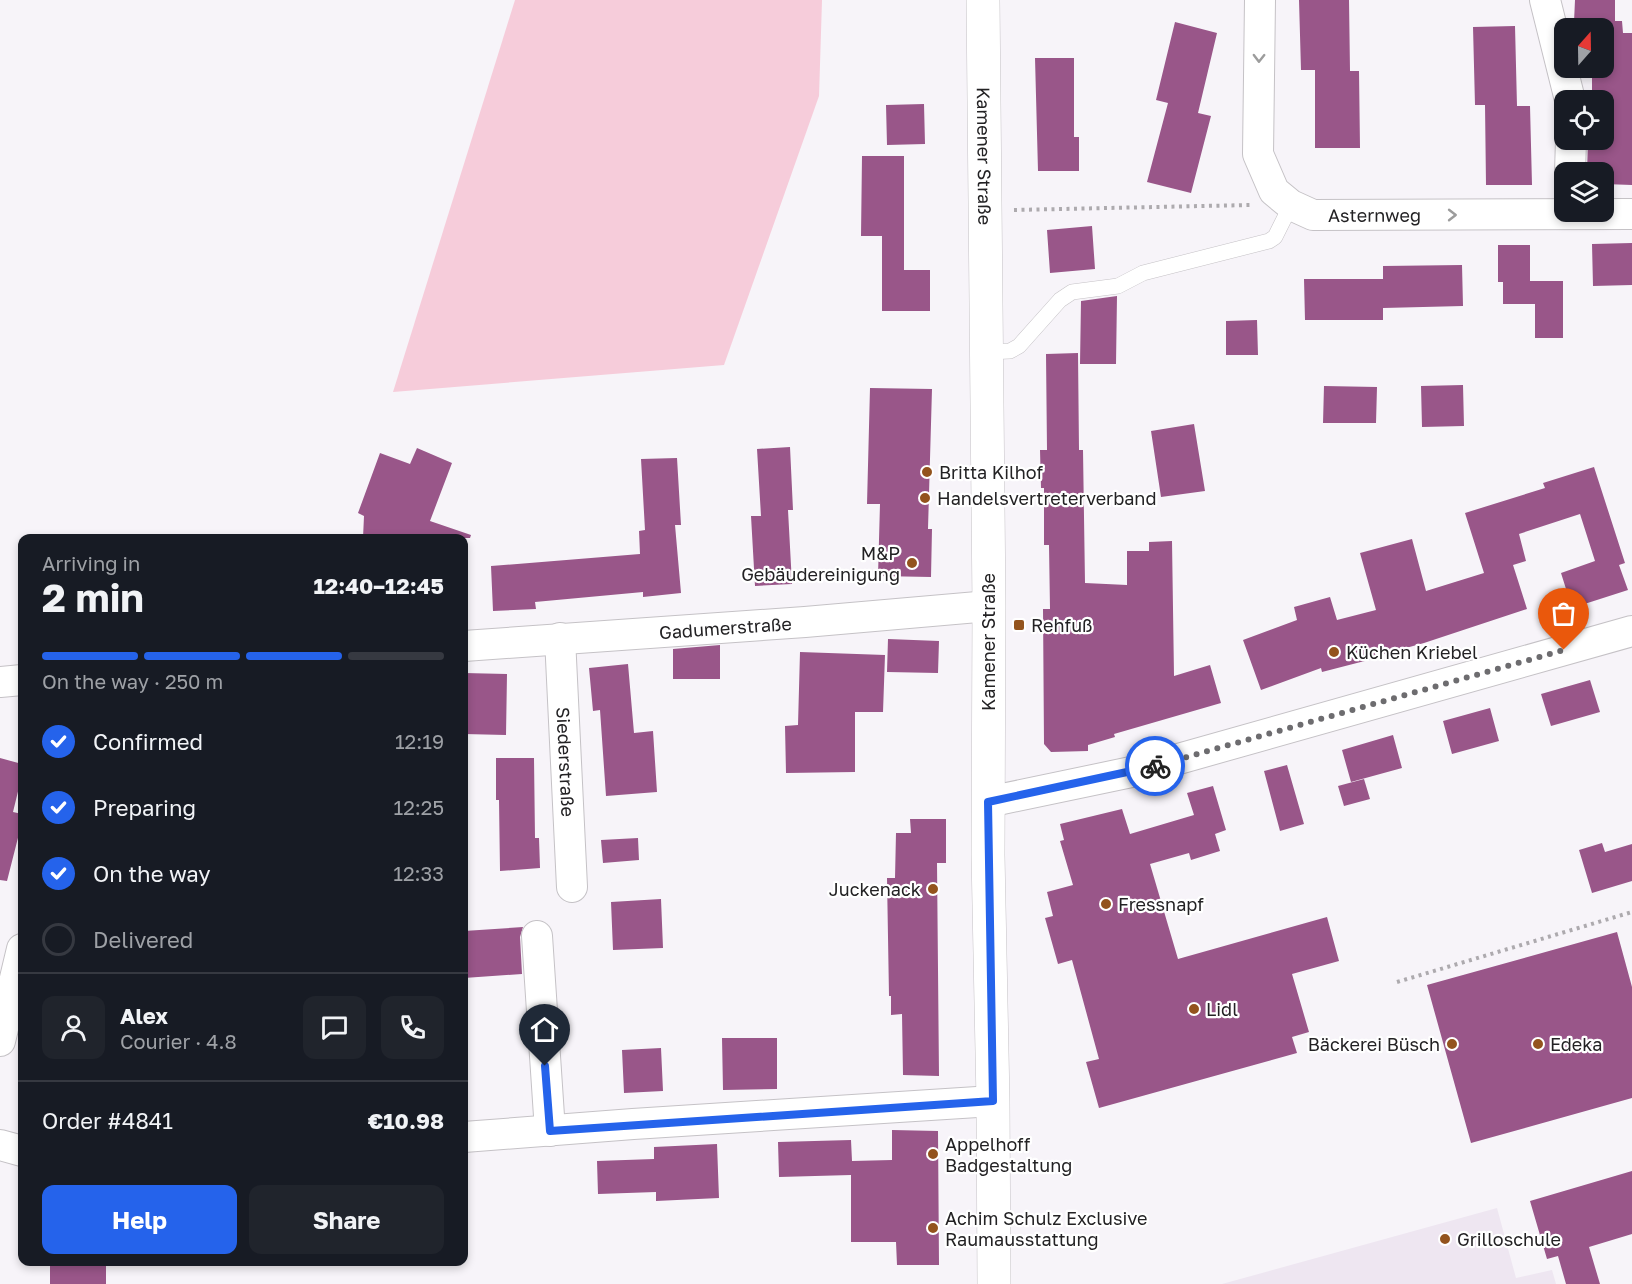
<!DOCTYPE html>
<html lang="en">
<head>
<meta charset="utf-8">
<style>
	body { margin:0; font-family:"Golos Text",sans-serif; background:#20242c; color:#f1f3f6; height:100vh; display:flex; flex-direction:column; font-size:22px; white-space:nowrap }
	* { box-sizing:border-box; margin:0 }
	p { font-size:20px; color:#9ea1a6 }
	.icon { flex:none; width:33px; height:33px; fill:none; stroke:currentColor; stroke-width:2; stroke-linecap:round; stroke-linejoin:round }
	.map { position:relative; flex:1; overflow:hidden }
	.panel { position:absolute; left:18px; top:534px; width:450px; height:732px; display:flex; flex-direction:column; background:#171b24; border-radius:12px; box-shadow:0 3px 9px #0003 }
	.panel>* { flex:none }
	.needle { width:39px; rotate:20deg }
	.tools { position:absolute; left:1554px; top:18px; display:grid; gap:12px }
	.tools a { display:grid; place-items:center; width:60px; height:60px; border-radius:12px; background:#171b24; box-shadow:0 3px 9px #0003; font-size:30px }
	.pin { position:absolute; display:grid; place-items:center; width:51px; height:51px; color:#fff; margin:-62px -26px; border-radius:50% 50% 50% 0; rotate:-45deg; box-shadow:0 0 6px #0007 }
	.pin .icon { rotate:45deg }
	.courier { position:absolute; display:grid; place-items:center; width:60px; height:60px; margin:-30px; border:4px solid #2563eb; border-radius:50%; background:#fff; color:#222; box-shadow:0 2px 8px #0007 }
	.head em { font-style:normal; font-weight:700 }
	.head div { display:flex; flex-direction:column-reverse }
	.head { display:flex; align-items:center; justify-content:space-between; height:102px; padding:0 24px }
	h1 { font-size:39px; font-weight:700; line-height:45px }
	.bar { display:grid; grid-template-columns:repeat(4,1fr); gap:9px 6px; align-content:center; height:72px; padding:0 24px }
	.bar i { height:8px; border-radius:4px; background:#363941 }
	.bar .current { background:#2563eb }
	.bar p { grid-column:span 4 }
	.line { display:flex; align-items:center; gap:15px; padding:0 24px; border-top:2px solid #363941 }
	.line div { flex:1 }
	.round { display:grid; place-items:center; flex:none; width:63px; height:63px; border-radius:12px; background:#20242c }
	ol { padding:0 24px; list-style:none }
	li { display:flex; align-items:center; gap:18px; height:66px }
	li p { margin-inline-start:auto }
	li .icon { padding:6px; border-radius:50%; background:#2563eb; color:#fff; stroke-width:4 }
	li:last-child { color:#9ea1a6 }
	li i { width:33px; height:33px; border:3px solid #363941; border-radius:50% }
	.primary-button { display:flex; gap:12px; margin-top:auto; padding:12px 24px }
	.primary-button a { flex:1; height:69px; border-radius:12px; background:#2563eb; color:#fff; font-size:24px; font-weight:700; line-height:69px; text-align:center }
	.primary-button a+a { background:#20242c; color:#f1f3f6 }
	.map>svg:first-child { display:block }
	.built { fill:#eee6f1 }
	.green { fill:#f6ccda }
	.building { fill:#995689 }
	.lines { fill:none; stroke-linecap:round; stroke-linejoin:round }
	.service-casing { stroke:#c5c2c6; stroke-width:16 }
	.minor-casing { stroke:#c5c2c6; stroke-width:32 }
	.secondary-casing { stroke:#c5c2c6; stroke-width:34 }
	.path { stroke:#adaaae; stroke-width:4; stroke-dasharray:3 4.5; stroke-linecap:butt }
	.service { stroke:#fff; stroke-width:15 }
	.minor { stroke:#fff; stroke-width:30 }
	.secondary { stroke:#fff; stroke-width:33 }
	.oneway { stroke:#9c9c9c }
	.done { stroke:#6d6c6f; stroke-width:6; stroke-dasharray:0 10.8 }
	.route { stroke:#2563eb; stroke-width:8 }
	.poi-dot { fill:#93531d; stroke:#fff; stroke-width:2 }
	.labels { text-anchor:middle; dominant-baseline:central; stroke-width:4.5; stroke-linejoin:round; paint-order:stroke }
	.street-label { font-size:18px; fill:#232224; stroke:#fff }
	.poi-label { font-size:18px; fill:#232224; stroke:#fff; text-anchor:start }
</style>
</head>
<body>
<div class="map">
<svg width="1632" height="1284" viewBox="0 0 1632 1284">
	<rect width="100%" height="100%" fill="#f7f4f9"/>
	<path class="built" d="M1497,1208L1516,1278L1552,1270L1556,1284H1222Z"/>
	<path class="green" d="M515,0H822L819,96L724,365L393,392Z"/>
	<path class="building" d="M1299,0H1349L1350,71H1359L1360,148H1315V70H1301Z
		M1575,0H1615V21H1622L1623,33H1632V185L1604,184V172H1587L1588,140H1604V95H1592V68H1604V28H1596V21L1574,22Z
		M1175,22L1217,33L1198,113L1211,116L1191,193L1147,182L1168,103L1156,100Z
		M1515,26L1517,106H1530L1532,185H1486L1485,105H1475L1473,27Z
		M1035,58H1074V137H1079V171H1038Z
		M924,104L925,144L887,145L886,105Z
		M862,156H904V270H930V311H882V236H861Z
		M1092,226L1095,269L1050,273L1047,230Z
		M1632,243V285L1593,286L1592,244Z
		M1498,245H1530V281H1563V338H1535V304H1503V282H1498Z
		M1462,265L1463,306L1383,308V320H1305L1304,279H1383V266Z
		M1117,296L1116,364H1080L1081,301Z
		M1257,320L1258,355H1226V321Z
		M1078,353L1079,450H1083L1085,583L1127,585V551H1149V542L1172,541L1174,676L1210,665L1221,703L1114,734L1115,737L1088,745V751L1051,752L1044,744L1043,609H1050L1049,545H1044V488H1041L1040,450H1047L1046,354Z
		M1463,385L1464,426L1422,427L1421,386Z
		M1324,386L1377,387L1376,423H1323Z
		M870,388L932,389L928,529H932L931,577L878,576L880,504H867Z
		M1194,424L1205,491L1161,497L1151,431Z
		M790,447L793,510H788L792,584L755,586L751,516H761L757,449Z
		M417,448L452,463L430,521L471,535L470,538H363L364,516L358,513L380,453L410,464Z
		M677,458L681,525H675L681,593L643,597V592L535,602L536,609L493,611L491,566L640,554L639,531L645,530L641,459Z
		M1594,467L1625,563L1619,565L1628,590L1572,608L1561,573L1595,561L1580,514L1519,534L1526,561L1513,565L1527,609L1424,643L1384,654V656L1322,672L1321,668L1261,690L1243,640L1297,620L1294,607L1330,597L1337,620L1376,610L1360,553L1412,539L1426,591L1484,573L1465,513L1545,488L1543,483Z
		M888,639L939,641L938,673L887,672Z
		M720,645V679H673V649Z
		M800,652L885,655L883,712H855V772L786,773L785,726L798,725Z
		M628,664L634,733L653,731L657,792L606,796L600,710L593,711L589,668Z
		M464,673L507,674L506,735L464,734Z
		M1590,680L1600,712L1551,726L1541,694Z
		M1490,708L1499,741L1452,754L1443,721Z
		M1393,735L1402,768L1351,782L1342,750Z
		M0,758L22,764V775L13,812L22,814V822L7,881L0,880Z
		M496,758H534L535,838H539L540,868L500,871L499,800H496Z
		M1287,765L1304,824L1280,831L1264,771Z
		M1364,779L1370,799L1344,806L1338,786Z
		M1213,786L1226,830L1215,834L1220,851L1191,860L1189,853L1150,864L1178,959L1327,917L1339,961L1292,974L1309,1032L1292,1037L1297,1053L1099,1108L1086,1062L1099,1059L1072,960L1058,964L1045,918L1053,916L1047,892L1073,885L1060,841L1064,840L1060,824L1122,809L1130,834L1194,815L1187,793Z
		M910,819H946V863H937L939,1076L903,1075L902,1014L891,1015V996H889L887,878H895L896,833H911Z
		M638,838L639,860L603,863L601,840Z
		M1602,843L1605,852L1632,844V881L1592,893L1579,850Z
		M661,899L663,948L613,950L611,902Z
		M523,927L520,937L522,974L464,978V931Z
		M1617,932L1632,987V1098L1471,1143L1427,985Z
		M722,1038H777V1089L723,1090Z
		M661,1048L663,1091L624,1093L622,1050Z
		M892,1130L938,1131L939,1265H897L896,1242H851V1175L779,1177L778,1142L851,1140L852,1161L892,1160Z
		M717,1144L719,1198L656,1201V1192L598,1194L597,1161L654,1159V1147Z
		M1632,1171V1234L1589,1247L1600,1284H1566L1558,1256L1547,1259L1530,1201Z
		M50,1264H106V1284H50Z"/>
	<g class="lines">
		<defs>
			<path id="service" d="M986,352L1010,351L1019,346L1060,300L1072,292L1118,286L1143,273L1269,241L1275,237L1291,205"/>
			<g id="minor">
				<path id="s1" d="M1260,0L1258,154L1274,191L1291,205L1313,215L1632,214"/>
				<path d="M1545,0L1570,100"/>
				<path d="M1570,172L1571,140"/>
				<path id="s2" d="M560,638L572,887"/>
				<path id="s3" d="M464,646L805,622L989,606"/>
				<path d="M0,682L22,680"/>
				<path d="M988,802L1136,771L1632,631"/>
				<path d="M537,936L550,1131"/>
				<path d="M0,1041L22,949"/>
				<path d="M464,1137L633,1124L993,1101"/>
				<path d="M0,1145L22,1151"/>
			</g>
			<g id="secondary">
				<path id="s4" d="M983,0L989,606L988,855L993,1101L994,1284"/>
			</g>
		</defs>
		<use href="#service" class="service-casing"/>
		<use href="#minor" class="minor-casing"/>
		<use href="#secondary" class="secondary-casing"/>
		<path class="path" d="M1014,210L1250,205
			M1397,982L1632,912"/>
		<use href="#service" class="service"/>
		<use href="#minor" class="minor"/>
		<use href="#secondary" class="secondary"/>
	</g>
	<defs><path id="oneway-chevron" d="M-2-3.5L2.5 0L-2 3.5" fill="none" stroke-width="1.6" stroke-linecap="round" stroke-linejoin="round" transform="scale(1.5)"/></defs>
	<g class="oneway">
		<use href="#oneway-chevron" transform="translate(1259 58) rotate(91)"/>
		<use href="#oneway-chevron" transform="translate(1452 215)"/>
	</g>
	<g class="lines">
		<path class="done" d="M1155,766L1564,650"/>
		<path class="route" d="M545,1066L550,1131L993,1101L988,802L1155,766"/>
	</g>
	<g class="poi-dot">
		<circle cx="927" cy="472" r="6"/>
		<circle cx="925" cy="498" r="6"/>
		<circle cx="912" cy="563" r="6"/>
		<rect x="1013" y="619" width="12" height="12" rx="3"/>
		<circle cx="1334" cy="652" r="6"/>
		<circle cx="933" cy="889" r="6"/>
		<circle cx="1106" cy="904" r="6"/>
		<circle cx="1194" cy="1009" r="6"/>
		<circle cx="1452" cy="1044" r="6"/>
		<circle cx="1538" cy="1044" r="6"/>
		<circle cx="933" cy="1154" r="6"/>
		<circle cx="933" cy="1228" r="6"/>
		<circle cx="1445" cy="1239" r="6"/>
	</g>
	<g class="labels">
		<g class="street-label">
			<text stroke="none"><textPath href="#s4" startOffset="156">Kamener Straße</textPath></text>
			<text stroke="none"><textPath href="#s1" startOffset="302">Asternweg</textPath></text>
			<text stroke="none"><textPath href="#s3" startOffset="262">Gadumerstraße</textPath></text>
			<text transform="translate(988 642) rotate(-90)">Kamener Straße</text>
			<text stroke="none"><textPath href="#s2" startOffset="124">Siederstraße</textPath></text>
		</g>
		<g class="poi-label">
			<text x="939" y="472">Britta Kilhof</text>
			<text x="937" y="498">Handelsvertreterverband</text>
			<text x="900" y="553" text-anchor="end">M&amp;P<tspan x="900" dy="21">Gebäudereinigung</tspan></text>
			<text x="1031" y="625">Rehfuß</text>
			<text x="1346" y="652">Küchen Kriebel</text>
			<text x="921" y="889" text-anchor="end">Juckenack</text>
			<text x="1118" y="904">Fressnapf</text>
			<text x="1206" y="1009">Lidl</text>
			<text x="1440" y="1044" text-anchor="end">Bäckerei Büsch</text>
			<text x="1550" y="1044">Edeka</text>
			<text x="945" y="1144">Appelhoff<tspan x="945" dy="21">Badgestaltung</tspan></text>
			<text x="945" y="1218">Achim Schulz Exclusive<tspan x="945" dy="21">Raumausstattung</tspan></text>
			<text x="1457" y="1239">Grilloschule</text>
		</g>
	</g>
</svg>
<div class="tools">
<a><svg class="needle" viewBox="-14 -14 28 28"><path d="M0-13l5 13h-10z" fill="#e53935"/><path d="M0 13l5-13h-10z" fill="#9ea1a6"/></svg></a>
<a><svg class="icon" aria-label="locate" viewBox="0 0 24 24"><circle cx="12" cy="12" r="6"/><path d="M12 2v4M12 18v4M2 12h4M18 12h4"/></svg></a>
<a><svg class="icon" aria-label="layers" viewBox="0 0 24 24"><path d="M12 4l9 5-9 5-9-5zM3 14l9 5 9-5"/></svg></a>
</div>
<div class="pin" style="left:1564px;top:650px;background:#ea580c"><svg class="icon" aria-label="bag" viewBox="0 0 24 24"><path d="M5 8h14l-1 12H6zM9 8a3 3 0 0 1 6 0"/></svg></div>
<div class="pin" style="left:545px;top:1066px;background:#1f2937"><svg class="icon" aria-label="home" viewBox="0 0 24 24"><path d="M3 11l9-7 9 7M6 9v11h12V9"/></svg></div>
<div class="courier" style="left:1155px;top:766px"><svg class="icon" aria-label="bike" viewBox="0 0 24 24"><circle cx="6" cy="16" r="4"/><circle cx="18" cy="16" r="4"/><path d="M6 16l4-8h5l3 8M10 8l3 8H6M13 5h3"/></svg></div>
<section class="panel">
<div class="head"><div><h1>2 min</h1><p>Arriving in</p></div><em>12:40–12:45</em></div>
<div class="bar"><i class="current"></i><i class="current"></i><i class="current"></i><i></i><p>On the way · 250 m</p></div>
<ol>
<li><svg class="icon" aria-label="check" viewBox="0 0 24 24"><path d="M5 12l5 5 9-10"/></svg>Confirmed<p>12:19</p></li>
<li><svg class="icon" aria-label="check" viewBox="0 0 24 24"><path d="M5 12l5 5 9-10"/></svg>Preparing<p>12:25</p></li>
<li><svg class="icon" aria-label="check" viewBox="0 0 24 24"><path d="M5 12l5 5 9-10"/></svg>On the way<p>12:33</p></li>
<li><i></i>Delivered</li>
</ol>
<div class="line" style="height:108px"><a class="round"><svg class="icon" aria-label="person" viewBox="0 0 24 24"><circle cx="12" cy="8" r="4"/><path d="M4 21q1-7 8-7t8 7"/></svg></a><div><b>Alex</b><p>Courier · 4.8</p></div><a class="round"><svg class="icon" aria-label="chat" viewBox="0 0 24 24"><path d="M4 5h16v11H9l-5 4z"/></svg></a><a class="round"><svg class="icon" aria-label="phone" viewBox="0 0 24 24"><path d="M5 4h4l2 5-3 2q2 4 5 5l2-3 5 2v4C11 20 4 13 5 4z"/></svg></a></div>
<div class="line" style="height:78px"><div>Order #4841</div><b>€10.98</b></div>
<div class="primary-button"><a>Help</a><a>Share</a></div>
</section>
</div>
</body>
</html>
